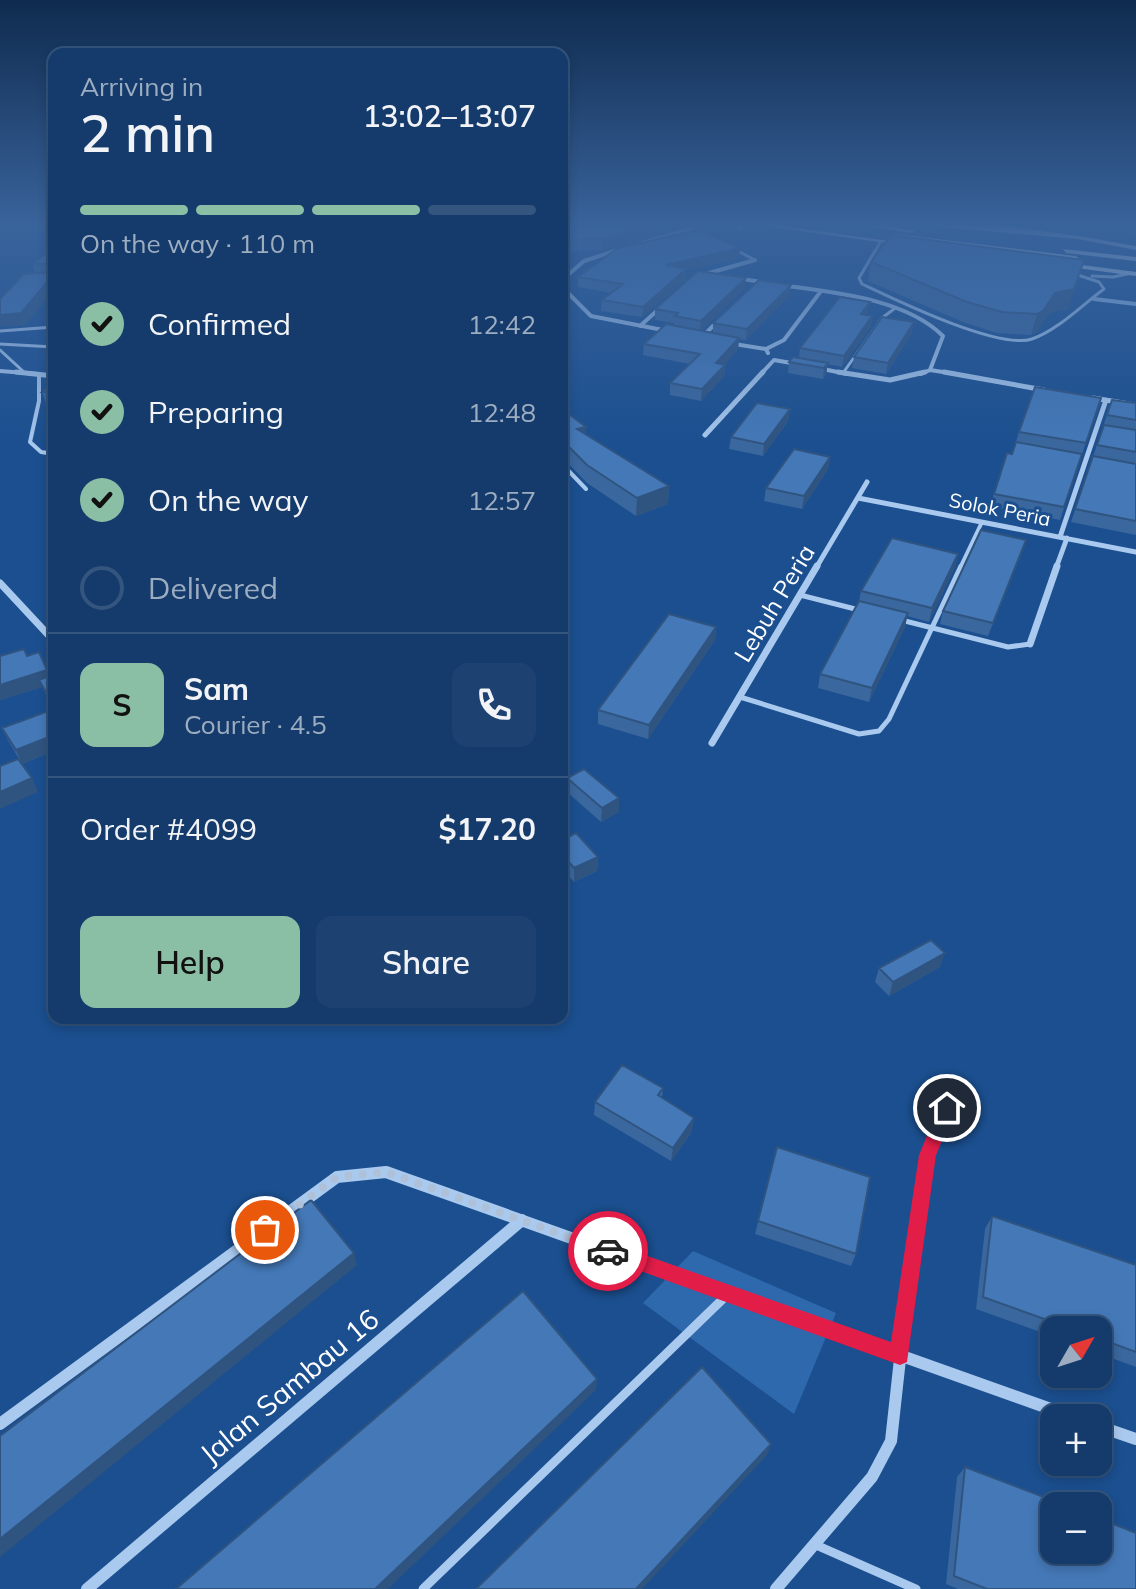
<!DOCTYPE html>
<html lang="en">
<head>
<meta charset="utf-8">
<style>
	body { margin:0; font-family:Mulish,sans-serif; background:#1d4271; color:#f1f3f6; height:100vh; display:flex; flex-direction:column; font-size:30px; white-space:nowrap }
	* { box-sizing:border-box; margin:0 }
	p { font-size:26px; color:#9dadc1 }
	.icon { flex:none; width:44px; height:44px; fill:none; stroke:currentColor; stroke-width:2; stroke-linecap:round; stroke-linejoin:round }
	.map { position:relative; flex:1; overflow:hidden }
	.details { position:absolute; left:48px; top:48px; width:520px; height:976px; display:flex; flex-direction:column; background:#143b6b; border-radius:16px; box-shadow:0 4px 12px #0003,0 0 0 2px #33557e }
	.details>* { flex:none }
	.needle { width:52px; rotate:51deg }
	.tools { position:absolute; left:1040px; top:1316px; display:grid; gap:16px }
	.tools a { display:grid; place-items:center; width:72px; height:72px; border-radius:16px; background:#143b6b; box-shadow:0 4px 12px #0003,0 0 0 2px #33557e; font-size:40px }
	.pin { position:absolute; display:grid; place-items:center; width:68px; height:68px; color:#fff; margin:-34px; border:4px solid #fff; border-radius:50%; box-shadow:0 2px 8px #0007 }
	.courier { position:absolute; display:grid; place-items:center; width:80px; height:80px; margin:-40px; border:6px solid #e11d48; border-radius:50%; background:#fff; color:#222; box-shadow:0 2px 10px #0007 }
	.overview em { font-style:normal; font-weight:600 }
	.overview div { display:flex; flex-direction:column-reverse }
	.overview { display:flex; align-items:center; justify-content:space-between; height:136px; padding:0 32px }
	h1 { font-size:52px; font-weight:600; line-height:60px }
	.bar { display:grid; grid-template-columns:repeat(4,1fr); gap:12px 8px; align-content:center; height:96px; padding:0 32px }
	.bar i { height:10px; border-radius:6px; background:#33557e }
	.bar .active { background:#8abfa5 }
	.bar p { grid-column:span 4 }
	.line { display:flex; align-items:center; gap:20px; padding:0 32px; border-top:2px solid #33557e }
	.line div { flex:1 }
	.round { display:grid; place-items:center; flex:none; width:84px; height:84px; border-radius:16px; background:#1d4271 }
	ol { padding:0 32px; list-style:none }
	li { display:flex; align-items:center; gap:24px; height:88px }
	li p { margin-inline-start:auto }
	li .icon { padding:8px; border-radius:50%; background:#8abfa5; color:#111; stroke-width:4 }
	li:last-child { color:#9dadc1 }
	li i { width:44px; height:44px; border:4px solid #33557e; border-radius:50% }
	.button { display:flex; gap:16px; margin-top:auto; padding:16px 32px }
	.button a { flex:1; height:92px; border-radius:16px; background:#8abfa5; color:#111; font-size:32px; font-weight:600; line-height:92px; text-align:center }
	.button a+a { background:#1d4271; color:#f1f3f6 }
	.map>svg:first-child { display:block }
	.green { fill:#2e69ad }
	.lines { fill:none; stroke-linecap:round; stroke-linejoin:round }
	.stream { stroke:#9cc4f0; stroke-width:4 }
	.lane-far3 { stroke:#a9c9ee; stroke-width:3 }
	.lane-far2 { stroke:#a9c9ee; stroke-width:4 }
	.lane-far1 { stroke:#a9c9ee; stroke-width:5 }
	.lane { stroke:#a9c9ee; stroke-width:9 }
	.street-far4 { stroke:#a9c9ee; stroke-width:4 }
	.street-far3 { stroke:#a9c9ee; stroke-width:5 }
	.street-far2 { stroke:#a9c9ee; stroke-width:7 }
	.street-far1 { stroke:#a9c9ee; stroke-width:9 }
	.street { stroke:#a9c9ee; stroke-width:12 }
	.secondary { fill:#d6e6fa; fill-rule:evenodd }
	.wall { fill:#3a679d }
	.shaded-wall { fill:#305480 }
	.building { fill:#4478b7; stroke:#305480; stroke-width:2 }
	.route { fill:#e11d48 }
	.done { stroke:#afc1d8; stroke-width:8; stroke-dasharray:0 14.4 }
	.labels { text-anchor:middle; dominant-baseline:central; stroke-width:6; stroke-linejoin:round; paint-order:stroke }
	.far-street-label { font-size:20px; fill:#fff; stroke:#1b4f8f }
	.street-label { font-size:24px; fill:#fff; stroke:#1b4f8f }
	.near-street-label { font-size:28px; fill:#fff; stroke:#1b4f8f }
</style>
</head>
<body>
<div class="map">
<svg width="1136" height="1589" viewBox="0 0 1136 1589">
	<rect width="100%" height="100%" fill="#1b4f8f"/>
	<path class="green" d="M693,1251L836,1313L794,1414L643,1303Z"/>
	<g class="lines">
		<path class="stream" d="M739,226L740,229
			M1094,299L1136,304"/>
		<path class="lane-far3" d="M1008,226L1011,233
			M881,241L859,278L862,284C896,300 998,350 1032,339C1058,330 1082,305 1104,289L1099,282L1075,274
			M734,249L755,260
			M1092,276L1113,277L1132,273
			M0,331L54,327
			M0,344L54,347
			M0,350L25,373
			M843,373L882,318L894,309"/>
		<path class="lane-far2" d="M39,375V401L30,442L41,452L54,454
			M562,464L586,489
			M960,568L982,522"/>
		<path class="lane-far1" d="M800,595L863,611
			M901,620L1008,647L1030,644
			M740,697L859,734L879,731L889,719L961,566"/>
		<path class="lane" d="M816,1545L916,1589
			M423,1589L728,1294"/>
		<path class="street-far4" d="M642,243L691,229
			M702,275L755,260
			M737,278L767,283
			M562,280L584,261L621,249
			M780,285C831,292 905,298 943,336L930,370L921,374
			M562,287L591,316L668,331
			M640,326L660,308
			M701,338L721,318
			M728,343L766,349
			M768,353L766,349L784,340L821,291
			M774,360L797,364
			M818,368L847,374
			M930,370L956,374
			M0,371L38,374
			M761,374L774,360"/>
		<path class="street-far3" d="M16,372L54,376
			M838,372L890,380L925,372
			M944,372L1044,390
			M1093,398L1136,405
			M705,435L763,372
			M858,498L1136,552
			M1060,537L1106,400
			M816,568L867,482
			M1056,568L1067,538"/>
		<path class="street-far2" d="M0,583L54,641
			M1030,644L1057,566
			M712,743L817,566"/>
		<path class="street-far1" d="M928,1154L957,1084"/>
		<path class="street" d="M0,1424L337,1177L386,1172L1076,1418
			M1098,1426L1136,1439
			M87,1589L522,1220
			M776,1589L872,1477L891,1441L908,1286L929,1152"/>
		<path class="secondary" d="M764,226H782L912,244L908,246Z
			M867,226H885L916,231L912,233Z
			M931,226C995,222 1073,234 1136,246V250L1078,239Z
			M896,234L1075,256L1079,258L1075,260L899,238Z
			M1063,249L1136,257V261L1066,253Z
			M1059,262L1136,272V276L1062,266Z"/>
	</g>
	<path class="wall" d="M562,226L653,235L601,250L562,252Z
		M1035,226H1061V228Z
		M1070,226H1136V234Z
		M54,246V289L25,325L0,326V299L35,273L33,264Z
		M740,248L739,258L686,270V279L642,317L601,311L602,300L612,293L578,287V277Z
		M871,262L1068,309L1049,313L1037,332L1031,335L997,333L963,322L868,281Z
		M745,288L701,331L713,333V323L789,296L746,340L739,339L738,349L724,365H725L724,376L701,401L670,395V383L690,364L643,355L644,344L674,326V323L655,320V309Z
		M870,302L866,315L872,316L871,326L842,367L828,364L826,374L823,379L788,373L789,362L799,358L800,348Z
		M912,333L886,374L852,368L854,357Z
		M54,381V404L46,403L42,392Z
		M1101,398L1060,520L990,506L1007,453L1012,454L1019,432Z
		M1112,400L1136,403V535L1071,522Z
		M562,409L586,427V435L669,486L668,504L636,516L587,483L565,460L562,461Z
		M790,409L788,421L763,456L729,449L731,437Z
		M830,457L828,469L802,509L764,501L766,488Z
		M1022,553L988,636L940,624L943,611Z
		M958,554L955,567L929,622L907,616L905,627L869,702L818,688L820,674L859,601L861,591Z
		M716,627L715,640L648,739L598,724V710Z
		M0,656H27L50,676L54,674V751L22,764L9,742L2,728L53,709L42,687L0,700Z
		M567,778L619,812L601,822L567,792Z
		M562,840L598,857L597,871L574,882L562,868Z
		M940,967L889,996L875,982L879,968Z
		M663,1088L662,1098L692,1132L671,1161L594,1115L595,1102Z
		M777,1147L856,1254L851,1266L755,1234Z
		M992,1216L1136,1265V1367L1098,1353V1330H1054V1337L976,1309L985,1229Z
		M965,1467L1136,1589H958L946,1584L957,1477Z"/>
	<path class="shaded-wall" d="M649,226H663L653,235L601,250L602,239Z
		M740,248L739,258L686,270V279L642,317L643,307L666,265Z
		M1084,260L1068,309L1049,313L1037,332L1031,335L1037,314Z
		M54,274V289L25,325L0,326V315Z
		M746,278L745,288L700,332L701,321Z
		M791,285L789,296L746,340L747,329Z
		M870,302L868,313L859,324L861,314Z
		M872,316L871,326L842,367L844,356Z
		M914,322L912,333L886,374L888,363Z
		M739,338L738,349L715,375L716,363Z
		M828,363L826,374L823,379L824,368Z
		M725,365L724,376L701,401L702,389Z
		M790,409L788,421L763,456L764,444Z
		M586,427V444L577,429Z
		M565,443V460L562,461V444Z
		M830,457L828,469L802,509L804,496Z
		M669,486L668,504L636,516L637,498Z
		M1026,540L1022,553L988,636L993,623Z
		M958,554L955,567L929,622L932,608Z
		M908,613L905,627L869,702L872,688Z
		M716,627L715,640L648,739L649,725Z
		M569,633V647L562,650V636Z
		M47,670L53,684L39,680L42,687L0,700V685Z
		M54,697V710L49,698Z
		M54,735V751L22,764L16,750Z
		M32,778L38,792L0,809V792Z
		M619,798V812L601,822L602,808Z
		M598,857L597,871L574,882V868Z
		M945,953L940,967L889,996L893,982Z
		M694,1118L692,1132L671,1161L673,1148Z
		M354,1253L357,1265L0,1557V1539Z
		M597,1379L596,1390L388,1589H375Z
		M771,1444L767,1455L642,1589H636Z"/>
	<path class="building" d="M562,226H649L602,239L562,241Z
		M698,230L740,248L666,265L686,269L643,307L602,300L623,284L578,277L618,248Z
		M891,235L1084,260L1074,289L1055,293L1043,311L1037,314L1002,312L967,302L871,262Z
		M54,246V274L21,313L0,315V299L24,274L54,272L52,264H33Z
		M698,271L746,278L701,321L675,316L678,313L655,309Z
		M759,280L791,285L747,329L713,323Z
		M840,297L870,302L861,314L872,316L844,356L800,348Z
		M882,317L914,322L888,363L854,357Z
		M666,324L739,338L716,363L725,365L702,389L670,383L700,354L644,344Z
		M793,357L828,363L824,368L789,362Z
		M54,381V392H42Z
		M1035,387L1101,398L1086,443L1019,432Z
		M1112,400L1136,403V420L1107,415Z
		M757,403L790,409L764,444L731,437Z
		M562,409L586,427L577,429L669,486L637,498L587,465L565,443L562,444Z
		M1104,425L1136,430V452L1097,445Z
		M1016,442L1082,454L1064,507L994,494L1007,453L1012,454Z
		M794,449L830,457L804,496L766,488Z
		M1093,456L1136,464V521L1075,509Z
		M981,530L1026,540L993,623L943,611Z
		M892,538L958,554L932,608L861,591Z
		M859,601L908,613L872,688L820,674Z
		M669,614L716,627L649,725L598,710Z
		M562,628L569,633L562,636Z
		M24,649L27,656L39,652L47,670L0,685V656Z
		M54,674V697L49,698L39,680Z
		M54,709V735L16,750L2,728Z
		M18,759L32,778L0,792V766Z
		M584,769L619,798L602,808L567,778Z
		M576,833L598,857L574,868L562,854V840Z
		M931,940L945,953L893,982L879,968Z
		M622,1065L663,1088L658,1095L694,1118L673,1148L595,1102Z
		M777,1147L870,1177L856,1254L758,1221Z
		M311,1200L354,1253L0,1539V1436Z
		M992,1216L1136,1265V1352L1098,1338V1330H1075L983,1297Z
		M523,1291L597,1379L375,1589H176Z
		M702,1367L771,1444L636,1589H476Z
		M965,1467L1067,1506H1054V1550H1098V1518L1136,1533V1589H987L954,1576Z"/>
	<linearGradient id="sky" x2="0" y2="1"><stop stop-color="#0f2b4f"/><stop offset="0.5" stop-color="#39639b"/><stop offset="1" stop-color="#39639b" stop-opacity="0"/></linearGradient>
	<rect width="1136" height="448" fill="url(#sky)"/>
	<path class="route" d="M947,1100L956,1108L936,1155L907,1362L900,1365L602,1257L599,1251L602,1245L608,1242L891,1342L919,1155L941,1102Z"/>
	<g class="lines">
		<path class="done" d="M265,1230L337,1177L386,1172L608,1251"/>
	</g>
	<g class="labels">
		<g class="far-street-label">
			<text transform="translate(1000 509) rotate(11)">Solok Peria</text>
		</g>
		<g class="street-label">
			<text transform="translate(774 603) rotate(-59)">Lebuh Peria</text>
		</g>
		<g class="near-street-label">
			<text transform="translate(289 1386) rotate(-40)">Jalan Sambau 16</text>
		</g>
	</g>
</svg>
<div class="tools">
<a><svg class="needle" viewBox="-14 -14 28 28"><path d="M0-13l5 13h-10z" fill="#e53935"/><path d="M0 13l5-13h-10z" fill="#9dadc1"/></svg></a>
<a>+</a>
<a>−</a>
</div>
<div class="pin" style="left:265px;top:1230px;background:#ea580c"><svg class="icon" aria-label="bag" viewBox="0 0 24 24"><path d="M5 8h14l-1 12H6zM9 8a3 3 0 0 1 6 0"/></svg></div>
<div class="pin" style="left:947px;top:1108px;background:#1f2937"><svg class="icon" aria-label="home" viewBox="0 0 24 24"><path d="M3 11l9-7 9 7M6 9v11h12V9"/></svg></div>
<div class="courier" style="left:608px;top:1251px"><svg class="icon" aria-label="car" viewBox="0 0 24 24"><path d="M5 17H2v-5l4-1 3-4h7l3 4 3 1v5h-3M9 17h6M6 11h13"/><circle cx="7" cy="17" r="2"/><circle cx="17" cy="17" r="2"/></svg></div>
<section class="details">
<div class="overview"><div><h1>2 min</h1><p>Arriving in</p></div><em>13:02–13:07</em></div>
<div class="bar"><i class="active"></i><i class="active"></i><i class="active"></i><i></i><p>On the way · 110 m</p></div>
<ol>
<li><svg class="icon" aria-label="check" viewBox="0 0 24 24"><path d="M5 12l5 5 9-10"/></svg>Confirmed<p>12:42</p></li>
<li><svg class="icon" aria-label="check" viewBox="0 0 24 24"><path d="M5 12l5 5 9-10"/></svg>Preparing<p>12:48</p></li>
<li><svg class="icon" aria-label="check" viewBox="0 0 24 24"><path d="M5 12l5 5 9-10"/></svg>On the way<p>12:57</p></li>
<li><i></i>Delivered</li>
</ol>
<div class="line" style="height:144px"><b class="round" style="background:#8abfa5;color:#111">S</b><div><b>Sam</b><p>Courier · 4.5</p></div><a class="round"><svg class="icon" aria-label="phone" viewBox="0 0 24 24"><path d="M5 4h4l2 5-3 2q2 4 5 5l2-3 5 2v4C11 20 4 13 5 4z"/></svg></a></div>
<div class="line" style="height:104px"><div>Order #4099</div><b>$17.20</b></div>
<div class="button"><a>Help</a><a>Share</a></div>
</section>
</div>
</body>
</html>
